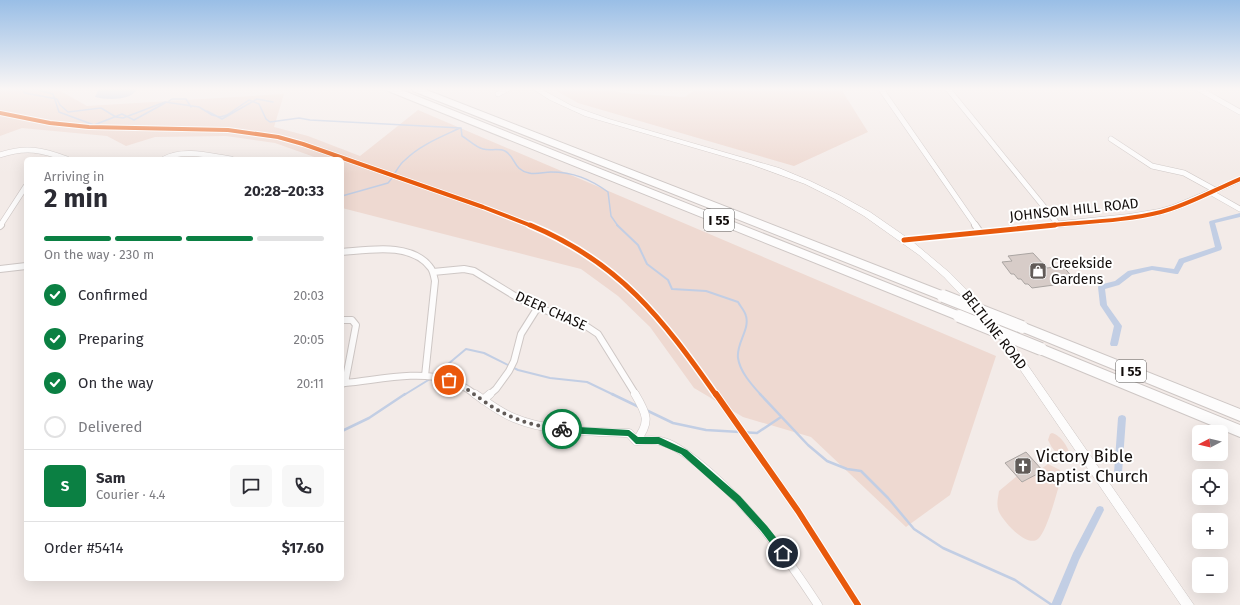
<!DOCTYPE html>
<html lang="en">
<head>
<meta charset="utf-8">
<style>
	body { margin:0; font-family:"Fira Sans",sans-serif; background:#f7f7f7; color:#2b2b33; height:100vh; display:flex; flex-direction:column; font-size:15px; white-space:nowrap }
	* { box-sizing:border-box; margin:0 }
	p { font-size:13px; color:#7c7c81 }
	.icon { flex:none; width:22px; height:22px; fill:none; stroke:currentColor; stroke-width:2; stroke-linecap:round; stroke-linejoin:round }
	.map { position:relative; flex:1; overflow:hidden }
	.panel { position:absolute; left:24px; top:157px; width:320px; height:424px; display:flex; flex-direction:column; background:#fff; border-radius:6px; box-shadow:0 4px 16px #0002 }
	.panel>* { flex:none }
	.needle { width:26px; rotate:263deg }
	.fabs { position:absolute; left:1192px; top:425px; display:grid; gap:8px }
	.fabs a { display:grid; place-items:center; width:36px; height:36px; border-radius:6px; background:#fff; box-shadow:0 4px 16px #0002; font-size:20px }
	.pin { position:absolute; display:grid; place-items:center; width:34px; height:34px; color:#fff; margin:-17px; border:2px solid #fff; border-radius:50%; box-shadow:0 1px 4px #0007 }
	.courier { position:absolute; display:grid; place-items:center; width:40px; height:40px; margin:-20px; border:3px solid #0b8043; border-radius:50%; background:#fff; color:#222; box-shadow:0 1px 5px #0007 }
	.headline em { font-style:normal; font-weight:700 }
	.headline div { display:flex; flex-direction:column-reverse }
	.headline { display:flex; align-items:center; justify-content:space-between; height:68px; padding:0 20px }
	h1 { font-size:26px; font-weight:700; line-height:30px }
	.bar { display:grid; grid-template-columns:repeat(4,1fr); gap:6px 4px; align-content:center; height:48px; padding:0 20px }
	.bar i { height:5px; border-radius:3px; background:#e1e1e2 }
	.bar .active { background:#0b8043 }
	.bar p { grid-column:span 4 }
	.line { display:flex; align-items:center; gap:10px; padding:0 20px; border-top:1px solid #e1e1e2 }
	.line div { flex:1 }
	.round { display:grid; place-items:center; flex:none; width:42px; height:42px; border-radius:6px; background:#f7f7f7 }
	ol { padding:0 20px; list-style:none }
	li { display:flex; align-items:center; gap:12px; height:44px }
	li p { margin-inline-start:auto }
	li .icon { padding:4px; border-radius:50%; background:#0b8043; color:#fff; stroke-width:4 }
	li:last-child { color:#7c7c81 }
	li i { width:22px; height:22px; border:2px solid #e1e1e2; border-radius:50% }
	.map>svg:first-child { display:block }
	.green { fill:#eed9d1 }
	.water { fill:#c2cee4 }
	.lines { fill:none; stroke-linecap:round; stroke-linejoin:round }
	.stream-far2 { stroke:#c2cee4; stroke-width:1.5 }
	.stream-far1 { stroke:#c2cee4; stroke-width:2 }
	.stream { stroke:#c2cee4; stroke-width:2.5 }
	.canal { fill:#c2cee4; fill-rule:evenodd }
	.building { fill:#d7ccc8; stroke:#aaa5a2 }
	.street-far2-casing { stroke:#cec7c5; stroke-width:6 }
	.street-far1-casing { stroke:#cec7c5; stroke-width:8 }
	.street-casing { stroke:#cec7c5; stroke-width:9 }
	.secondary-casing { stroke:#cec7c5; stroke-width:1 }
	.highway-casing { stroke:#cec7c5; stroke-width:2 }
	.street-far2 { stroke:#fdfcfc; stroke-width:5 }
	.street-far1 { stroke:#fdfcfc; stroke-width:6 }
	.street { stroke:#fdfcfc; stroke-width:8 }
	.secondary { fill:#fdfcfc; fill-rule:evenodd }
	.highway { fill:#fdfcfc; fill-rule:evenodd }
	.highway-bridge-casing { stroke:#cec7c5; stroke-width:14; stroke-linecap:butt }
	.highway-bridge { stroke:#fdfcfc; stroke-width:12 }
	.cycleway-far2-casing { stroke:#fff; stroke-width:6 }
	.cycleway-far1-casing { stroke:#fff; stroke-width:8 }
	.cycleway-casing { stroke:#fff; stroke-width:8 }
	.cycleway-far2 { stroke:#e8590c; stroke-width:4 }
	.cycleway-far1 { stroke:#e8590c; stroke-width:5 }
	.cycleway { stroke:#e8590c; stroke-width:6 }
	.route { fill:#0b8043 }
	.done { stroke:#615b58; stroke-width:4; stroke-dasharray:0 7.2 }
	.labels { text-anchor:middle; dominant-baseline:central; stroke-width:4; stroke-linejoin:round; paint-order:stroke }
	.shield { fill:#fff; stroke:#595654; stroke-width:1 }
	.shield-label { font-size:13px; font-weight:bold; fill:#120d0b }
	.street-label { font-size:14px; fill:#120d0b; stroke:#fff }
	.poi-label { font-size:14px; fill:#120d0b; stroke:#fff; text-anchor:start }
	.near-poi-label { font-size:17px; fill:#120d0b; stroke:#fff; text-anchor:start }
</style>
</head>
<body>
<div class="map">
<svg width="1240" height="605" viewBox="0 0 1240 605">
	<rect width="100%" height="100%" fill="#f3ebe8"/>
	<path class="green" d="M0,89H57L87,106L284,94L274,127L308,136L360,156L418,110L996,356L950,495L906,527L811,437L743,417L694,388L650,327L618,296L581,269L342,208L344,168L342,167V159H320L275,143L226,136L155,137L126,146L107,136L22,128L0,136Z
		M553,89H604L623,93L685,97L696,89H841L868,132L794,166L578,103Z
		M1052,433C1061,435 1071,450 1070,459C1059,458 1052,449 1048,440L1050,434Z
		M1048,464L1060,470L1062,474C1058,489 1048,528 1039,538C1028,550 1003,521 999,512C996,505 998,498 999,491L1017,476L1022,482L1043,471L1041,469Z"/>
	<path class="water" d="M99,89H137C131,101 107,100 95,97Z"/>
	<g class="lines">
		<path class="stream-far2" d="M22,89L25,93L57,99L60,105L68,112L101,108L116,117L123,118L165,102L199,107L212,115L220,117L227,115L249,100L259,104L266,119L270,122L299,118L310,120L461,128
			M34,89L53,94L59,112L94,125L122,114L134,120L165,103
			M169,101L172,99H186L191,107
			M207,111L222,119L257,99L273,102
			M461,128L462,136C469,140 475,147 483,149C490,151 498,148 505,151C516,157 513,170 529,173C536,175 544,172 551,172C573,172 590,179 608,192L611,216L618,226
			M342,196L388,183C395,176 397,166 405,160C420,145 441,137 460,128"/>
		<path class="stream-far1" d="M617,225L638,245L647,264L668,280L672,289L706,291L738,302C740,306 745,311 746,316C750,330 736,343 738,358C740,372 752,385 761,395
			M435,375L466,349L484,353L518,370L550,378L587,382L614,395
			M404,395L430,379"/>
		<path class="stream" d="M612,394L639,407
			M760,394L808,445L827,461L847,469L861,471L888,498L914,529L943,548L1015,580L1052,605
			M646,410L673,423L706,430L757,433L781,417
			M342,431L369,418L405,394"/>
		<path class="canal" d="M1240,213V217L1215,223L1222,248L1221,250L1184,263L1178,274H1176L1152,270L1132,275L1119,285L1105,289L1107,305L1122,326L1118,344L1117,346H1111L1110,344L1114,326L1100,305L1098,287L1099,285L1115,281L1128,271L1152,266L1174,269L1179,259L1215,247L1209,222L1210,221Z
			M1122,415L1125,416L1126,418L1122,473L1121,476L1118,477L1115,476L1114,473L1118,418L1119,416Z
			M1100,506L1103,507L1104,510L1079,560L1061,605H1051L1073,553L1097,507Z"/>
	</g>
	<path class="building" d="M1033,253L1047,268L1063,266L1076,282L1032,288L1028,284H1025L1021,279H1018L1014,274H1011L1002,262L1012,261L1008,256Z
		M1026,452L1043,471L1022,482L1005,463Z"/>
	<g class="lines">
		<defs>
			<path id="street-far2" d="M881,89L976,226
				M948,89L1058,224
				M1199,89L1240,112
				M498,94L507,89
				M1111,139L1152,166L1184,173L1215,190
				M0,155C26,146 42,150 67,159
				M164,159C183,148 211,156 231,159
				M1210,192L1240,209
				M0,226L26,186"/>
			<path id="street-far1" d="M975,225L980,232
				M0,226L1,225
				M342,252C369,250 411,242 430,267C433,270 434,276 435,281L425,376
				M0,269L26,266
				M433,272L464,269L474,271L518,298L542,309L583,324L598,334L636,395
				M342,320H352L356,325L345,383L342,384
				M345,383C378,380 417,370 449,380C459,383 468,389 476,395
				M489,395L496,389L509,371L514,361L521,334L538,307"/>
			<path id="street" d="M475,394C487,402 499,412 514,418C550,433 591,431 629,433L636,441
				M635,394C647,414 651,422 636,441
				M483,400L490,394
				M636,441C644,441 652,439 660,441C674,444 686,454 697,462C746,501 784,553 818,605"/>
			<path id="secondary" d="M533,89H541L572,106L609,119L779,168L810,181L841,196L870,212L906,237L1129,214L1159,209L1173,205L1240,177V182L1179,209L1160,215L1129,220L913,242L950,273L997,321L1194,605H1181L991,327L944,277L919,255L864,216L835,199L805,184L750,164L585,116L550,100Z"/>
			<path id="highway" d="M387,89H399L963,313L965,316L963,319L959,321L955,319L388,91Z
				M412,89H424L947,293L949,296L947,299L943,300L939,299L413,91Z
				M1022,322L1240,409V421L1018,330L1016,327L1018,324Z
				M1041,344L1240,425V437L1037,353L1035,349L1037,345Z"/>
		</defs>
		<use href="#street-far2" class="street-far2-casing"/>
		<use href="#street-far1" class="street-far1-casing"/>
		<use href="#street" class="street-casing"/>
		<use href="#secondary" class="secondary-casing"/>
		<use href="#highway" class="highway-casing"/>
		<use href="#street-far2" class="street-far2"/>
		<use href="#street-far1" class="street-far1"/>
		<use href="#street" class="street"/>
		<use href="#secondary" class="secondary"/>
		<use href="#highway" class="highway"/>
		<defs>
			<path id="highway-bridge" d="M943,296L1022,327
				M959,316L1041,349"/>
		</defs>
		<use href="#highway-bridge" class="highway-bridge-casing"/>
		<use href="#highway-bridge" class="highway-bridge"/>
		<defs>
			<path id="cycleway-far2" d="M0,113L50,123L89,127L228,130L278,137L303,144L483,207L532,226
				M1045,226C1083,222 1125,221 1161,212C1188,205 1214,190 1240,179"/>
			<path id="cycleway-far1" d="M530,225C619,262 662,318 716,395
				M904,240L1055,225"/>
			<path id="cycleway" d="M716,394L798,511L858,605"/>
		</defs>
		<use href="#cycleway-far2" class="cycleway-far2-casing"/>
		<use href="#cycleway-far1" class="cycleway-far1-casing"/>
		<use href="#cycleway" class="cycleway-casing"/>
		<use href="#cycleway-far2" class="cycleway-far2"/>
		<use href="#cycleway-far1" class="cycleway-far1"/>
		<use href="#cycleway" class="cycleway"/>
	</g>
	<linearGradient id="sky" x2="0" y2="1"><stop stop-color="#99bee6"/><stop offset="0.51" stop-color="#faf6f5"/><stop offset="1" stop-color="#faf6f5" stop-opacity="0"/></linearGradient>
	<rect width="1240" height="174" fill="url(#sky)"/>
	<path class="route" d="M562,426L629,430L638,437H659L687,450L740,496L767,526L786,550L787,553L786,556L783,558L780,556L761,531L735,502L681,454L658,444H636L628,436L562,433L558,429Z"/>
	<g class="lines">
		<path class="done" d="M449,380C465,386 477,397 491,406C513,420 537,427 562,429"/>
	</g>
	<defs>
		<symbol id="shop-square" viewBox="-11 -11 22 22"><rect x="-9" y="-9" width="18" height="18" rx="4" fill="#615b58" stroke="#fff"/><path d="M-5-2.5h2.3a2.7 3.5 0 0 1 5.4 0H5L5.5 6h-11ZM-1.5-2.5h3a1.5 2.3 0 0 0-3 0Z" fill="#fff"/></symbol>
		<symbol id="church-square" viewBox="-11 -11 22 22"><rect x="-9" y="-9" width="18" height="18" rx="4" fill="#615b58" stroke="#fff"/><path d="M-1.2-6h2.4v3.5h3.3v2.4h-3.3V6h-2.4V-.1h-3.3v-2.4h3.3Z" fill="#fff"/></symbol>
	</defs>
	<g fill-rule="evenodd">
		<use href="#shop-square" x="1028" y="261" width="20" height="20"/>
		<use href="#church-square" x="1013" y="456" width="20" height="20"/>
	</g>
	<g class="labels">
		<g class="shield">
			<rect x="704" y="209" width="30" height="22" rx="3"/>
			<rect x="1116" y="360" width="30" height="22" rx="3"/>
		</g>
		<g class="shield-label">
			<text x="719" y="220">I 55</text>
			<text x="1131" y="371">I 55</text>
		</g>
		<g class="street-label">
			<text transform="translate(1074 210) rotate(-6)">JOHNSON HILL ROAD</text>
			<text transform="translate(551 311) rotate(24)">DEER CHASE</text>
			<text transform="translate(994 330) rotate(52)">BELTLINE ROAD</text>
		</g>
		<g class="poi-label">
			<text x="1051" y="263">Creekside<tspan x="1051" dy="16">Gardens</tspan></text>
		</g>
		<g class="near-poi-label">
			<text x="1036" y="456">Victory Bible<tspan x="1036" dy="20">Baptist Church</tspan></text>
		</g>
	</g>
</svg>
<div class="fabs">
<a><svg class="needle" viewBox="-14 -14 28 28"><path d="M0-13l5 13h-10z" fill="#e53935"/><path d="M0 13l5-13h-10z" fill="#7c7c81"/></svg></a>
<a><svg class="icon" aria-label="locate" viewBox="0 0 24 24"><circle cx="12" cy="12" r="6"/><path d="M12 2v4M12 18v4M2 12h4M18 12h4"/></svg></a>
<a>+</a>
<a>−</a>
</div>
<div class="pin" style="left:449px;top:380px;background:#ea580c"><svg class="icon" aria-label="bag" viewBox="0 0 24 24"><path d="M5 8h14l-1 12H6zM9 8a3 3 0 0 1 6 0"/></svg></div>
<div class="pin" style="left:783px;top:553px;background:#1f2937"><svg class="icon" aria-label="home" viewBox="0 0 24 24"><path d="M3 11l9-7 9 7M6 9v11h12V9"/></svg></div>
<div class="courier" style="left:562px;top:429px"><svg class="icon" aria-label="bike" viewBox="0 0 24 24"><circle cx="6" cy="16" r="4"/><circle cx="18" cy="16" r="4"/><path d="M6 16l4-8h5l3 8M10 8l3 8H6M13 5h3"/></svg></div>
<section class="panel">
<div class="headline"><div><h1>2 min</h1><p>Arriving in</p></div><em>20:28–20:33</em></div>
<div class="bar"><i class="active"></i><i class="active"></i><i class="active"></i><i></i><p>On the way · 230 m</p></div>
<ol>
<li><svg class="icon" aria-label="check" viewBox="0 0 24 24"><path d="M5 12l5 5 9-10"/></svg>Confirmed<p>20:03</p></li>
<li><svg class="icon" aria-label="check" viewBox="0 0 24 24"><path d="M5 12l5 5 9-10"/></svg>Preparing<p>20:05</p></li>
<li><svg class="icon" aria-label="check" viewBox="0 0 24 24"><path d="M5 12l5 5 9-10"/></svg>On the way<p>20:11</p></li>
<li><i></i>Delivered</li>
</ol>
<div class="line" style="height:72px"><b class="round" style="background:#0b8043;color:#fff">S</b><div><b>Sam</b><p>Courier · 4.4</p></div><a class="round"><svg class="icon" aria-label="chat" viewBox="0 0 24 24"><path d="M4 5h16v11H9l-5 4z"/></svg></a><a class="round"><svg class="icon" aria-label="phone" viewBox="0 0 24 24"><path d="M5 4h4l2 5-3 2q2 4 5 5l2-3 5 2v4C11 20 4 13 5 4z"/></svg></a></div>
<div class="line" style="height:52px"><div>Order #5414</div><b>$17.60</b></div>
</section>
</div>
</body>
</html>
